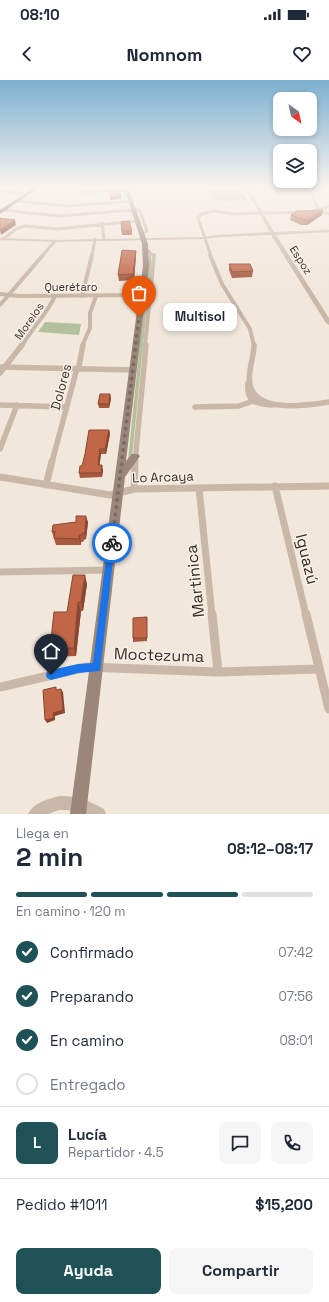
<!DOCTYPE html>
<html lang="es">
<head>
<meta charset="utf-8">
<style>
	body { margin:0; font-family:"Space Grotesk",sans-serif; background:#f6f6f7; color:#1f2937; height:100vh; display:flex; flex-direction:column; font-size:15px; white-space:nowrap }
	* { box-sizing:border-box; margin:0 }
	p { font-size:13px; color:#747a83 }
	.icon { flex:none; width:22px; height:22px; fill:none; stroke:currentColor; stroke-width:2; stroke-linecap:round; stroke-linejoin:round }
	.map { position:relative; height:734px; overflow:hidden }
	.drawer { display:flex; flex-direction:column; background:#fff; flex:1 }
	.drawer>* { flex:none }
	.needle { width:26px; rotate:147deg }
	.tools { position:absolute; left:273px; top:12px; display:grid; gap:8px }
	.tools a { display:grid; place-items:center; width:44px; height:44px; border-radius:8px; background:#fff; box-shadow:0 2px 6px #0003; font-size:20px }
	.pin { position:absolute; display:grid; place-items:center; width:34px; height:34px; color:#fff; margin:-41px -17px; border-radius:50% 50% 50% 0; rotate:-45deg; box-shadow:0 0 4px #0007 }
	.pin .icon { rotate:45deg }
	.courier { position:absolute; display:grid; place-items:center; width:40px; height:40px; margin:-20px; border:3px solid #1a73e8; border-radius:50%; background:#fff; color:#222; box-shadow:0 1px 5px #0007 }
	.bubble { position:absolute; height:28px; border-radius:8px; background:#fff; box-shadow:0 2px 6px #0003; font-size:13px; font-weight:700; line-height:28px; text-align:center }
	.headline em { font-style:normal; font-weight:700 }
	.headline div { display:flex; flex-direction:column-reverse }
	.headline { display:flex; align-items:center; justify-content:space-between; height:68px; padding:0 16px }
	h1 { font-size:26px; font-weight:700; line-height:30px }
	.bar { display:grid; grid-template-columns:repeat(4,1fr); gap:6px 4px; align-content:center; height:48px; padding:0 16px }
	.bar i { height:5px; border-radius:3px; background:#e0e1e3 }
	.bar .on { background:#1f5256 }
	.bar p { grid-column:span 4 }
	.line { display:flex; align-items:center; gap:10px; padding:0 16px; border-top:1px solid #e0e1e3 }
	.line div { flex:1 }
	.round { display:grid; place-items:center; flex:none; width:42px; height:42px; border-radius:8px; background:#f6f6f7 }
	ol { padding:0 16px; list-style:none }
	li { display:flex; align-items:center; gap:12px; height:44px }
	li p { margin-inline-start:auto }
	li .icon { padding:4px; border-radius:50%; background:#1f5256; color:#fff; stroke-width:4 }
	li:last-child { color:#747a83 }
	li i { width:22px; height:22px; border:2px solid #e0e1e3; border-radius:50% }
	.primary-button { display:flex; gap:8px; margin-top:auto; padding:8px 16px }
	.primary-button a { flex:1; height:46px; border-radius:8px; background:#1f5256; color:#fff; font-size:16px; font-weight:700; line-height:46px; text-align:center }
	.primary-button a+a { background:#f6f6f7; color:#1f2937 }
	.status { display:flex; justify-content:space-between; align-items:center; height:28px; padding:0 20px; background:#fff; direction:ltr }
	.status svg { height:11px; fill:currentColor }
	header { display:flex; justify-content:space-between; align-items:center; height:52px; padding:0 16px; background:#fff; font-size:18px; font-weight:700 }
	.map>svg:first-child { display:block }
	.green { fill:#b4c09c }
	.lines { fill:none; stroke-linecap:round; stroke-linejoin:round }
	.minor-far4 { stroke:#c9b7a8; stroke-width:3 }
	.minor-far3 { stroke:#c9b7a8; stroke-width:4 }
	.minor-far2 { stroke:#c9b7a8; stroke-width:5.5 }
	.minor-far1 { stroke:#c9b7a8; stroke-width:7 }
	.minor { stroke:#c9b7a8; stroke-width:9 }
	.tertiary { fill:#c9b7a8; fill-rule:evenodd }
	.secondary { fill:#9c8679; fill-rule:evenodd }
	.primary { fill:#776359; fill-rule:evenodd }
	.wall { fill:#a7583e }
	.shaded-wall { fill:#884732 }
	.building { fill:#c26648; stroke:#884732 }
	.route { fill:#1a73e8 }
	.done { stroke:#776d67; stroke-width:4; stroke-dasharray:0 7.2 }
	.labels { text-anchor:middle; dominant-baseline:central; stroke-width:3; stroke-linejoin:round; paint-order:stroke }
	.far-street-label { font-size:11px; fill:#362c28; stroke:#f9f1e8 }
	.street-label { font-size:13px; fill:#362c28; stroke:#f9f1e8 }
	.near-street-label { font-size:16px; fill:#362c28; stroke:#f9f1e8 }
</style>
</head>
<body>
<div class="status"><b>08:10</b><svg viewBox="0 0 49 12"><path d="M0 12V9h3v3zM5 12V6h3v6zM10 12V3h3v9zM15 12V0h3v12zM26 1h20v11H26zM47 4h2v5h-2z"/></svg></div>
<header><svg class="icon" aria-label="back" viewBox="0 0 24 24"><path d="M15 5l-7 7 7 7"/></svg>Nomnom<svg class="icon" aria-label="heart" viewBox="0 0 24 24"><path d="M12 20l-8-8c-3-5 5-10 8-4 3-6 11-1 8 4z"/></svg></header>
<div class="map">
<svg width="329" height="734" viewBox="0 0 329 734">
	<rect width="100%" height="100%" fill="#f1e7db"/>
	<path class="green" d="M208,107H239L247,120H244L242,118L231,121L216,119L214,118Z
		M149,173L151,175V184L132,377L128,380Z
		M45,242L81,244L79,255L38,252Z"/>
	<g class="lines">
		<path class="minor-far4" d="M304,107L313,116L318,129
			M0,111L27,114
			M81,113L127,110
			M17,121L67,126L132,121
			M132,127L140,131L147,151L142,154
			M2,130L60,136L133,130
			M317,131L329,134
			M312,132L329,126
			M102,143L104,159
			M3,159L16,149L25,146L57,149L137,141
			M145,168L154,176
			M42,176L55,161
			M92,176L95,159
			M211,176L198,138L202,134L213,131L235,134L302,132"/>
		<path class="minor-far3" d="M210,175L222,204L250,249L254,266
			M0,214L19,216L142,215
			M82,216L92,175
			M0,225L43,175
			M22,266C32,248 47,234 55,216
			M82,266L90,248V233L96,216
			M145,266L154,175"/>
		<path class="minor-far2" d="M254,265C254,277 247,292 250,305C257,334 308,325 329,322
			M0,287L133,290
			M0,293L22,265
			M248,303C246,322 256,324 272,325
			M0,325L66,327
			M195,327L239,326L253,321
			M0,369L17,325
			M52,382L76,292L79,286L83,265
			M135,382L146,265"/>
		<path class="minor-far1" d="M0,397L110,415L134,409L329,406
			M46,405L52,381
			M275,406L306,535
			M199,408L212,535
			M134,409L135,381
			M0,492L108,490"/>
		<path class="minor" d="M212,534L218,592
			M306,534L329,629
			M0,607L87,587L218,592L319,589"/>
		<path class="tertiary" d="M244,107H248L274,152L329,150V152L276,155L329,238V245L326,243L271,155L222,157L204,159L55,162L0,160V158L55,160L204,157L216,155L270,152Z
			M59,716C76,715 90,721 104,729L106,734H86L67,730H59L48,734H28C33,723 48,719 59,716Z"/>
		<path class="secondary" d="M124,107H128L148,164L149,186L126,381L132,374H138L140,376L125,397L86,734H70L143,186L142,164Z"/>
		<path class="primary" d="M35,107H40L0,134V130Z"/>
	</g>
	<path class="wall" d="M108,107H116V108H108Z
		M291,135H322L307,145H301L290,140Z
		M121,142L132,151V155H122Z
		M136,176L134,200L119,201L118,195Z
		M229,184L253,191L252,197L232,198L229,190Z
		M110,314L111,319L109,328H99L98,324Z
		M109,350L110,354L106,374H101L99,385L103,390L102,397L80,398L79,393L82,386Z
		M88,442L86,459L84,460L83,462H81V465H56L52,452Z
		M87,504L83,531H81L76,576L53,577L50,569L67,532Z
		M147,537V561L133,562V558Z"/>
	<path class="shaded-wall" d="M121,115V119L110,120V116Z
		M323,130L322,135L307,145L308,140Z
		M15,140L16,145L1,155L0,150Z
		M136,171V176L134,200L133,194Z
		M110,314L111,319L109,328V324Z
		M109,350L110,354L106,374L105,369Z
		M100,369L101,374L99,390L98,385Z
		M102,385L103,390L102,397L101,393Z
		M86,436L88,442L86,459L85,453Z
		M79,455L81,462V465L79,459Z
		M85,495L87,504L83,531L81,522Z
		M78,522L81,531L76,576L74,568Z
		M61,609L63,612L65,633L55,636V640L47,643L45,640L53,633Z"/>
	<path class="building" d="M118,110L121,115L110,116V111Z
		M323,130L308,140L302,139L291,135L297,131Z
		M0,138L15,140L0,150Z
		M129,141L132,151H122L121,142Z
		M122,170L136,171L133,194L118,195Z
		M229,184H250L253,191L232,192Z
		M100,314H110L109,324H98Z
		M89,350H109L105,369H100L98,385H102L101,393H79L80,386H82L85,374Z
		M76,436H86L85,453H82V455H79V459L54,458L55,451L52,452L53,445L76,442Z
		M73,495H85L81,522H78L74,568L50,569L54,532H67Z
		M147,537V558H133V538Z
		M56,607V610L61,609L63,630L53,633L54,638L45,640L43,610Z"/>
	<linearGradient id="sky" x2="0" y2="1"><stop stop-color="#7cb0d0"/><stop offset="0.51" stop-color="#f9f4ef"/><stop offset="1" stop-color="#f9f4ef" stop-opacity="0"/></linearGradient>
	<rect width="329" height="210" fill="url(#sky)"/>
	<path class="route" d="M112,460L115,463L100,591L78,593L51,600L47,598L46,595L47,592L51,590L78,584L93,583L108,463Z"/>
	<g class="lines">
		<path class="done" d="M112,463L139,237"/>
	</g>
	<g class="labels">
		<g class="far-street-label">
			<text transform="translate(301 180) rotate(58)">Espoz</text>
			<text x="71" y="207">Querétaro</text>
			<text transform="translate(29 241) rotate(-55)">Morelos</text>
		</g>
		<g class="street-label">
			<text transform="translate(61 307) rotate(-75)">Dolores</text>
			<text transform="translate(163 397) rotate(-2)">Lo Arcaya</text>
		</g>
		<g class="near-street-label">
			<text transform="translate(307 479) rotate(76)">Iguazú</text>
			<text transform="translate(195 501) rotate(-96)">Martinica</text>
			<text transform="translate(159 575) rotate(2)">Moctezuma</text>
		</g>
	</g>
</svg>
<div class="tools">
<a><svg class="needle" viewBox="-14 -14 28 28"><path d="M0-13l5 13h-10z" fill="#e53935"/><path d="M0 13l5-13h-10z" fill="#747a83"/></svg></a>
<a><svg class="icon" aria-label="layers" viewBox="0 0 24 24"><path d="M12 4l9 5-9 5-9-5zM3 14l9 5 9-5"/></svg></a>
</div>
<div class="pin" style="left:139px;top:237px;background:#ea580c"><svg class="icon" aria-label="bag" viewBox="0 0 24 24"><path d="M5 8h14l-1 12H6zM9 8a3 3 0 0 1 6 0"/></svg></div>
<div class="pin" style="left:51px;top:595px;background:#1f2937"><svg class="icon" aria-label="home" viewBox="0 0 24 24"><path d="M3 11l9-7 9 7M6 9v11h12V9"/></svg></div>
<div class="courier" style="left:112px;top:463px"><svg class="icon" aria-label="bike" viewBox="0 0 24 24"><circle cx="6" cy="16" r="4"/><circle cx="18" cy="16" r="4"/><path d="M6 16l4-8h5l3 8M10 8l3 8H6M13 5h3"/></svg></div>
<div class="bubble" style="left:163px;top:223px;width:74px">Multisol</div>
</div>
<section class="drawer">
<div class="headline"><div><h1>2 min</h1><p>Llega en</p></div><em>08:12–08:17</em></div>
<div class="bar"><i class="on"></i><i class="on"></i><i class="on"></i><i></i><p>En camino · 120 m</p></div>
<ol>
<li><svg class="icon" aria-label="check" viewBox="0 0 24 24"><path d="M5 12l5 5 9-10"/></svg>Confirmado<p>07:42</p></li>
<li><svg class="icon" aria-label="check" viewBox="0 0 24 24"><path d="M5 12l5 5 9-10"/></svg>Preparando<p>07:56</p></li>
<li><svg class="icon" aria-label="check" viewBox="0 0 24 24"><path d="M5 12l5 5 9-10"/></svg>En camino<p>08:01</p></li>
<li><i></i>Entregado</li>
</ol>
<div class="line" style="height:72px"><b class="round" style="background:#1f5256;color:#fff">L</b><div><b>Lucía</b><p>Repartidor · 4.5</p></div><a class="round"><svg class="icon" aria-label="chat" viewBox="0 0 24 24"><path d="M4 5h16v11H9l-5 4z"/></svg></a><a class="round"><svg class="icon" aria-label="phone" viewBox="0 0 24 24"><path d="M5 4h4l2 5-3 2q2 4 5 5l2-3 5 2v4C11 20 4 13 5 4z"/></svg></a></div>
<div class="line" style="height:52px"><div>Pedido #1011</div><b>$15,200</b></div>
<div class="primary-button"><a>Ayuda</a><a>Compartir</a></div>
</section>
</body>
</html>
